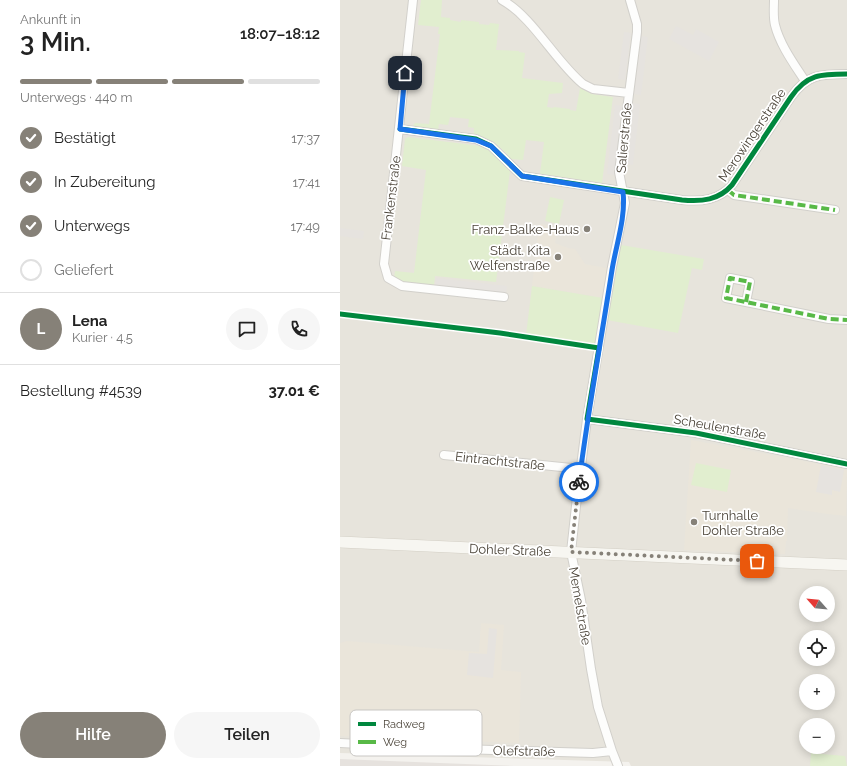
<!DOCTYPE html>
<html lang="de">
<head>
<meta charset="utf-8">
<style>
	body { margin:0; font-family:Raleway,sans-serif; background:#f6f6f6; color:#222; height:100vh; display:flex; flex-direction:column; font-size:15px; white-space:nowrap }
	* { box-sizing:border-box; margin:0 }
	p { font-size:13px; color:#767676 }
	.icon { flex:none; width:22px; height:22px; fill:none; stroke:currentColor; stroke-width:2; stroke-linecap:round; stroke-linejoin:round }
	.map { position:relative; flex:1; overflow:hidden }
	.drawer { display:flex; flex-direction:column; background:#fff; width:340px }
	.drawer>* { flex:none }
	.needle { width:26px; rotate:297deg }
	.tools { position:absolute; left:459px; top:586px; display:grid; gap:8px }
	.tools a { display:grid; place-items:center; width:36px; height:36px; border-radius:50%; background:#fff; box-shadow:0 2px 10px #0003; font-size:20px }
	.pin { position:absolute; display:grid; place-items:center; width:34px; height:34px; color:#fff; margin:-17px; border-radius:8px; box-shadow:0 2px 6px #0006 }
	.courier { position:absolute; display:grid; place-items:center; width:40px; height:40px; margin:-20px; border:3px solid #1a73e8; border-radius:50%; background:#fff; color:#222; box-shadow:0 1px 5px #0007 }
	.summary em { font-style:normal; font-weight:600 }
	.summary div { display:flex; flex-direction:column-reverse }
	.summary { display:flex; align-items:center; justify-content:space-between; height:68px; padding:0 20px }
	h1 { font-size:26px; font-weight:600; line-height:30px }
	.bar { display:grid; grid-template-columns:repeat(4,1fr); gap:6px 4px; align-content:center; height:48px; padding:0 20px }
	.bar i { height:5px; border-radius:3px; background:#e0e0e0 }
	.bar .on { background:#868178 }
	.bar p { grid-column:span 4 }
	.line { display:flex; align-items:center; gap:10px; padding:0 20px; border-top:1px solid #e0e0e0 }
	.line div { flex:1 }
	.round { display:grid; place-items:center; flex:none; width:42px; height:42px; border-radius:21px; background:#f6f6f6 }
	ol { padding:0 20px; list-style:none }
	li { display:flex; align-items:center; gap:12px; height:44px }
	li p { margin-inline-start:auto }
	li .icon { padding:4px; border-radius:50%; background:#868178; color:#fff; stroke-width:4 }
	li:last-child { color:#767676 }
	li i { width:22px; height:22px; border:2px solid #e0e0e0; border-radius:50% }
	.cta { display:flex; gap:8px; margin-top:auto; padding:8px 20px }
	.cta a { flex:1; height:46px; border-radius:24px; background:#868178; color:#fff; font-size:16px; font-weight:600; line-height:46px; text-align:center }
	.cta a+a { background:#f6f6f6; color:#222 }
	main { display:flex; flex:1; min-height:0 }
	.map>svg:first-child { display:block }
	.residential { fill:#e7e4dc; fill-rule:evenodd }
	.industrial { fill:#e6e2de }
	.education { fill:#eae5da }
	.green { fill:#e1eecf }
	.parking { fill:#e6e3df }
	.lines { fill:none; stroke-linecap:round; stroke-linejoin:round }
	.minor-casing { stroke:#d2d0cb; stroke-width:10 }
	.secondary-casing { stroke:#d3cfc5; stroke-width:12 }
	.minor { stroke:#fdfdfc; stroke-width:8 }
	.secondary { stroke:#f7f6f1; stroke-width:11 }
	.quiet { stroke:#58b947; stroke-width:4; stroke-dasharray:8 4; stroke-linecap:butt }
	.cycleway-casing { stroke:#fff; stroke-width:8 }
	.cycleway { stroke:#00873e; stroke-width:5 }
	.done { stroke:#868178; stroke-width:4; stroke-dasharray:0 7.2 }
	.route { stroke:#1a73e8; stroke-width:5 }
	.poi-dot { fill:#868178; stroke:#fff; stroke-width:1.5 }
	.labels { text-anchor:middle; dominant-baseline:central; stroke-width:3.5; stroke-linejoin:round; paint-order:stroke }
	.street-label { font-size:13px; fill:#4b4439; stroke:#fff }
	.poi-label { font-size:13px; fill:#4b4439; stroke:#fff; text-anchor:end }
	.key { fill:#fff; stroke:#c9c7c4; stroke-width:1 }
	.key-label { font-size:11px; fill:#4b4439 }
</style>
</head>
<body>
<main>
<section class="drawer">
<div class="summary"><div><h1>3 Min.</h1><p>Ankunft in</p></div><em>18:07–18:12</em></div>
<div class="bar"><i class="on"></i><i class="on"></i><i class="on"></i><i></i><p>Unterwegs · 440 m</p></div>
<ol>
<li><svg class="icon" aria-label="check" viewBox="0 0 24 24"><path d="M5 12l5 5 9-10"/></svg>Bestätigt<p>17:37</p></li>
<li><svg class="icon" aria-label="check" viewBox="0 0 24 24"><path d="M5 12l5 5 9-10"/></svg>In Zubereitung<p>17:41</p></li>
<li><svg class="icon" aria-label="check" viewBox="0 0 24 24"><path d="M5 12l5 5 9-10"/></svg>Unterwegs<p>17:49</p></li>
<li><i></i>Geliefert</li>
</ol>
<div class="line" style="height:72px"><b class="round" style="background:#868178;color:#fff">L</b><div><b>Lena</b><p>Kurier · 4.5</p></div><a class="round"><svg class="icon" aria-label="chat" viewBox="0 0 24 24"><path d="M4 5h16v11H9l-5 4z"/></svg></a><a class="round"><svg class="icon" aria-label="phone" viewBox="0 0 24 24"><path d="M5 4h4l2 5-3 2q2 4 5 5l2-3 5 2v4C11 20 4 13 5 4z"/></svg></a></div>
<div class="line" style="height:52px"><div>Bestellung #4539</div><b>37.01 €</b></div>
<div class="cta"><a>Hilfe</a><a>Teilen</a></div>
</section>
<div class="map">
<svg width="507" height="766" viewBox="0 0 507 766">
	<rect width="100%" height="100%" fill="#f4f2ee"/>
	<path class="residential" d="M0,0H507V766H291L289,762L0,753ZM466,593H488V615H466ZM466,637H488V659H466ZM466,681H488V703H466ZM466,725H488V747H466Z"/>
	<path class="industrial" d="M0,759L174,766H0Z"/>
	<path class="education" d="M199,224L218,227L215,243L228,248L235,249L245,264L267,268L263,298L192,286Z
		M351,440L507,469L506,516L488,514L448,508L447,541H446L445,554L344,550Z
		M141,623L164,625L161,670L181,672L179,743L0,736V643L7,641L139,652Z"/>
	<path class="green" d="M81,0H102L101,17L110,18V20L121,22V20L139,22V24L149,25L150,23L159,24L156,50L179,51V52L185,53L182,78L223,83L222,93L209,94L207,107L213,108L214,107L230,109V110L236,111L240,88L252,94L273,97L262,183L200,174L204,142L186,140L183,160L171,159C161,146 150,138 134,136V128L128,127L129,119L110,117L108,125L99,124L98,131L71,128L75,123L89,124L100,34H98L99,27L78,25Z
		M68,137L141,146L151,151L170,171L156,282L95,276L94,286L65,283L54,278L55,271L74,273L86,170L62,166L65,139Z
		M210,197L224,200L219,224L205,221Z
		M281,245L364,259L362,270L352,268L338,333L267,320Z
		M192,286L263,298L255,346L186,335Z
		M356,463L391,470L387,492L351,485Z
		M471,753L505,756L507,766H470Z"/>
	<path class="parking" d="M336,26L353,35L356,29L379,42L369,61L329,39Z
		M284,32L291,33L285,80L278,79Z
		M301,36L308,37L301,95L294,94Z
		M293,103L300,104L293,165L286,164Z
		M275,105L282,106L274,175L267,174Z
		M0,228L24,231L23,239L0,236Z
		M96,278L167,286L166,294L95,286Z
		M481,465L504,470L500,492L492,490V495L476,492Z
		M149,628L157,629L153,678L127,675L129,653L147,654Z"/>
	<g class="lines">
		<defs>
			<path id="minor" d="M73,0L44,264L48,278L62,286L164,297
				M162,0C193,17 215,61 243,84L253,89L289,93
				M434,0C434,8 433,17 435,25C440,45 454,64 465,81
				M60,129L136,139L151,146L182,176L342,200C362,202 379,200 392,185L451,97C467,74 481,74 507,74
				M388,190L394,195L495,210
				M406,302L410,282L390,278L386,298L489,319L507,320
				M247,419L356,433L507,464
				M104,455L241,469
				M0,743L119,749L253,753L272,751
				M278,766L272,751L258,707L251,669L241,600L231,552L236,506L247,419L272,267L285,203L279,172L297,32V24L290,0"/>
			<path id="secondary" d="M0,542L507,565"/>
		</defs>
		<use href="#minor" class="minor-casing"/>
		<use href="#secondary" class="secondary-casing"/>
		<use href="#minor" class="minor"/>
		<use href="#secondary" class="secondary"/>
		<path class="quiet" d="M388,190L394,195L495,210
			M406,302L410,282L390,278L386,298L489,319L507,320"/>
		<defs>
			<path id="cycleway" d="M60,129L136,139L151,146L182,176L342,200C362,202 379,200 392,185L451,97C467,74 481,74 507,74
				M0,314L160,333L259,348L247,419L356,433L507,464"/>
		</defs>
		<use href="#cycleway" class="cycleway-casing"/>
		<use href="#cycleway" class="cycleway"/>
	</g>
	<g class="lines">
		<path class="done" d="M239,482L231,552L417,561"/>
		<path class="route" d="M65,73L60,129L136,140L151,146L182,176L283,192C286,217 276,245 272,270C261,341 248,411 239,482"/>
	</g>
	<g class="poi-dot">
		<circle cx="247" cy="229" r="4"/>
		<circle cx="218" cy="257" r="4"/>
		<circle cx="354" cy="522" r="4"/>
	</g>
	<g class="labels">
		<g class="street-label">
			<text transform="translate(412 135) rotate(-56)">Merowingerstraße</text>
			<text transform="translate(284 138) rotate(-85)">Salierstraße</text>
			<text transform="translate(51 198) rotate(-83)">Frankenstraße</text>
			<text transform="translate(380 427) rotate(10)">Scheulenstraße</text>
			<text transform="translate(160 461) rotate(6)">Eintrachtstraße</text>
			<text transform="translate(170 550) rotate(2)">Dohler Straße</text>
			<text transform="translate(240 606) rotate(80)">Memelstraße</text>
			<text transform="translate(184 751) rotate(1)">Olefstraße</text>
		</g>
		<g class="poi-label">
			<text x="239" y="229">Franz-Balke-Haus</text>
			<text x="210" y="250">Städt. Kita<tspan x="210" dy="15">Welfenstraße</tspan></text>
			<text x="362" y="515" text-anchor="start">Turnhalle<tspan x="362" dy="15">Dohler Straße</tspan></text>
		</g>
	</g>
	<rect x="10" y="710" width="132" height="46" rx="6" class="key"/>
	<rect x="18" y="722" width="18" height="4" fill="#00873e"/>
	<rect x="18" y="740" width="18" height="4" fill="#58b947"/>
	<g class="key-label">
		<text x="43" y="728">Radweg</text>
		<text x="43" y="746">Weg</text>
	</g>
</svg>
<div class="tools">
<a><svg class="needle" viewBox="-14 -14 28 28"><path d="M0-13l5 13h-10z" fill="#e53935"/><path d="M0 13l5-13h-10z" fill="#767676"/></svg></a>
<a><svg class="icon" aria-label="locate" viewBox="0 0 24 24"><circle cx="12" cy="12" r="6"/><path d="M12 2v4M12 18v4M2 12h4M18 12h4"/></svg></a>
<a>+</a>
<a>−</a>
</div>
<div class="pin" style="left:417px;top:561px;background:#ea580c"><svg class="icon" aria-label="bag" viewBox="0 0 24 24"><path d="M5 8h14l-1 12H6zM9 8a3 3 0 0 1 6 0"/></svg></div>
<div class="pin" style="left:65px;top:73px;background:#1f2937"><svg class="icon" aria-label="home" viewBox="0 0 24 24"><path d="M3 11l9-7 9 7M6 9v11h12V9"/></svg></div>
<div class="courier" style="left:239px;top:482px"><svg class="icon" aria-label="bike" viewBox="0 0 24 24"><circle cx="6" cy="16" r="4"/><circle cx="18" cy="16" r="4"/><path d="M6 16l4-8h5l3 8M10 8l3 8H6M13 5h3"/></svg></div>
</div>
</main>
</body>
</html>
